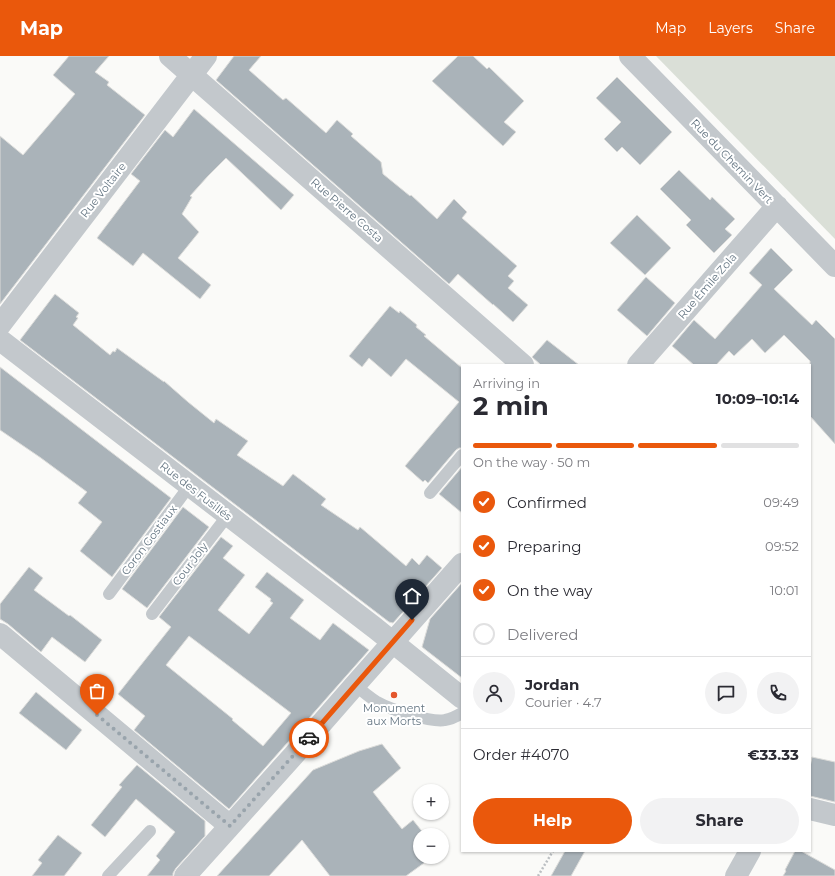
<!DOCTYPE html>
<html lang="en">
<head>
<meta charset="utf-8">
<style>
	body { margin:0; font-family:Montserrat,sans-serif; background:#f2f2f3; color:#2b2b33; height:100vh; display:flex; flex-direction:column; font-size:15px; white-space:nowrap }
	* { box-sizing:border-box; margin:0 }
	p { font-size:13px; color:#7c7c81 }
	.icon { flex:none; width:22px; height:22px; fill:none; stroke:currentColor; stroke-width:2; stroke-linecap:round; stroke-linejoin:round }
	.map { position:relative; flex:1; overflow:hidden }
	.sheet { position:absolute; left:461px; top:308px; width:350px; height:488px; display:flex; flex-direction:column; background:#fff; border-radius:0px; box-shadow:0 1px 3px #0004 }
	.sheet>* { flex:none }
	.fabs { position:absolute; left:413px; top:728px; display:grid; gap:8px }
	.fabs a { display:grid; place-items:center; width:36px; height:36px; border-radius:50%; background:#fff; box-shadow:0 1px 3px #0004; font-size:20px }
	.pin { position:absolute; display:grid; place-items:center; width:34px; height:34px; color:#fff; margin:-41px -17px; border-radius:50% 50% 50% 0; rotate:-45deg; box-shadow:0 0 4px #0007 }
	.pin .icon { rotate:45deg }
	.courier { position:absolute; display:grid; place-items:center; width:40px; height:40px; margin:-20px; border:3px solid #ea580c; border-radius:50%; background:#fff; color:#222; box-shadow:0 1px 5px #0007 }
	.overview em { font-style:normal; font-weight:700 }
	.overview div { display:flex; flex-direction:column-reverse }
	.overview { display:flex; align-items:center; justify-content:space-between; height:68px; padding:0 12px }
	h1 { font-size:26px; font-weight:700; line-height:30px }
	.bar { display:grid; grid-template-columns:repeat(4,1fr); gap:6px 4px; align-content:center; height:48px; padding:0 12px }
	.bar i { height:5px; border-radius:3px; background:#e1e1e2 }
	.bar .on { background:#ea580c }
	.bar p { grid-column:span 4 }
	.line { display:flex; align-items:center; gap:10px; padding:0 12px; border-top:1px solid #e1e1e2 }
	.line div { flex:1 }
	.round { display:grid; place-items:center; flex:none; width:42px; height:42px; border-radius:21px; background:#f2f2f3 }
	ol { padding:0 12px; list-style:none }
	li { display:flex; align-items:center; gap:12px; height:44px }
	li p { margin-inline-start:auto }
	li .icon { padding:4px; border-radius:50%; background:#ea580c; color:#fff; stroke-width:4 }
	li:last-child { color:#7c7c81 }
	li i { width:22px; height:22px; border:2px solid #e1e1e2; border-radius:50% }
	.button { display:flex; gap:8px; margin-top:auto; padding:8px 12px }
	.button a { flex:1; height:46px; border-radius:24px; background:#ea580c; color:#fff; font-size:16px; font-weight:700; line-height:46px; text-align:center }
	.button a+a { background:#f2f2f3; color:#2b2b33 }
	header { display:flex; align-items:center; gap:24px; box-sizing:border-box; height:56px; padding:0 20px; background:#ea580c; color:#fff }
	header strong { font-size:19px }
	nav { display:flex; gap:22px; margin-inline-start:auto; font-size:14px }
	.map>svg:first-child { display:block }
	.green { fill:#dadfd7 }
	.building { fill:#aab3b9; stroke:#dcdcda; fill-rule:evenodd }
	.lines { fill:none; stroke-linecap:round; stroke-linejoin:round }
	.path { stroke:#bbbfc2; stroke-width:2.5; stroke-dasharray:2 2; stroke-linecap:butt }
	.lane { stroke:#c3c8cc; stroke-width:12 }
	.street { stroke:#c3c8cc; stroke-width:22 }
	.done { stroke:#99a4ac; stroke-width:4; stroke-dasharray:0 7.2 }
	.route { stroke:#ea580c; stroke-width:5 }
	.poi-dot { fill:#e4572e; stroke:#fff; stroke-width:1.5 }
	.labels { text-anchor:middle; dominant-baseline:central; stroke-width:4; stroke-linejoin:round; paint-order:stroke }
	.street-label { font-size:11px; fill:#657683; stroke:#fff }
	.poi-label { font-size:11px; fill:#657683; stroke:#fff }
</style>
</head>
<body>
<header>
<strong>Map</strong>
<nav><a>Map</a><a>Layers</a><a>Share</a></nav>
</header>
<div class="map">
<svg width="835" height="820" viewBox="0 0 835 820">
	<rect width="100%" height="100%" fill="#fafaf8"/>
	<path class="green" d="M656,0H835V183Z"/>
	<path class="building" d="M69,0H109L95,16L109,26L107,29L145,59L0,248V80L23,99L64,51L75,38L53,19Z
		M234,0H261L249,14L283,44L286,42L326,77L337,64L353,78L351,80L381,106L383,118L410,140L411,139L437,163L454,143L467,156L462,162L517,210L508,220L514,225L508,232L528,249L513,266L493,248V249L458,218L449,228L216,24Z
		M458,0H473L487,13L489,11L524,45L504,66L516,76L503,90L432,25Z
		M617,21L672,76L640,109L622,91L617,96L604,83L621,66L596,42Z
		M194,53L294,139L281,154L226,102L208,120L190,140L192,141L182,158L199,176L178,202L211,229L200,243L143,197L133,210L97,182L140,125L131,118L165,74L173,81Z
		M679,114L710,144L712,141L735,163L725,173L732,179L714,197L686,169L691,164L660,133Z
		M637,159L671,192L645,219L610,187Z
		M771,192L793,214L774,233L812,269L816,264L835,283V388L810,360V305L784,279L765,297L752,283L734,300L729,295L716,309H694L672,290L694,264L715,283L762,229L749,217Z
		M646,221L675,247L647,280L617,254Z
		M55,238L79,257L76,261L78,262L73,269L110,299L113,295L115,296L117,292L164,326V325L188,346L214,367L216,363L248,385L237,399L283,430L293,418L326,443L321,449L358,474L360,471L406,510L412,502L419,509L427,499L442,512L393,567L389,566L20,284Z
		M390,250L399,257L400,255L417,269L416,271L426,279L424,280L462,312V392H459L456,394L428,427L425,424L423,426L405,410L459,346L406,303L391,321L369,302L362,311L349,300Z
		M547,284L579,309H541L532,301Z
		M0,311L171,442L112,521L80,495L102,466L78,447L87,436L41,402L0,374Z
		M462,411V457L439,438Z
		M183,451L209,471L147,552L122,533Z
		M221,481L233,490L223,502L245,519L218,554L249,578L273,547L270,545L271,543L255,531L267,516L304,544L290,562L320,584L333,567L369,594L229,753L134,674L145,660L118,638L171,571L159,561ZM189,580L291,657L263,690L232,664L233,663L166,609Z
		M29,511L43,522L34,534L69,560L70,559L102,584L85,606L52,581L41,596L8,568L0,563V548Z
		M461,528H462V622L422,591L430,563Z
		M36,636L82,674L66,694L19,657Z
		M382,688L401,712L373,736L402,773L413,764L425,779H420V801H431L424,807L406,820H330L302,784L269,820H217L313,714L359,695Z
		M812,701L835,706V746L810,740V711Z
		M137,709L205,765V780L176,812L173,817V820H147L160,804L156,800L175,776L136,743L105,781L91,769L122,731L119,729Z
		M58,779L82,797L64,820H32L42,807L38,804Z
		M565,795H585L571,820H551Z
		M795,795H801L835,814V820H783L786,815L785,814Z"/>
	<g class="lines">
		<path class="path" d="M538,820L553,795"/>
		<path class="lane" d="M430,437L462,399
			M109,538L190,429
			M152,558L228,459
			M355,629C362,635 369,641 377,646C389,653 432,667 445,664C452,663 457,660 462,657
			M108,820L150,775"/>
		<path class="street" d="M170,0L523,309
			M630,0L835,210
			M0,269L206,0
			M0,284L375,572L462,642
			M638,309L777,150
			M0,578L230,770
			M810,753L835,759
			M185,820L293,700L355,629L462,508
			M736,820L750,795"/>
	</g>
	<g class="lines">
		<path class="done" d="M97,659L230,770L309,682"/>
		<path class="route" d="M309,682L412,564"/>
	</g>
	<circle class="poi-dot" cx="394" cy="639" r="4"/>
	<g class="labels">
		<g class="street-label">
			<text transform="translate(732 105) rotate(46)">Rue du Chemin Vert</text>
			<text transform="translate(103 134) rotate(-52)">Rue Voltaire</text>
			<text transform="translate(347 154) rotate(41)">Rue Pierre Costa</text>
			<text transform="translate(707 230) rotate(-49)">Rue Émile Zola</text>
			<text transform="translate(196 435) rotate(38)">Rue des Fusillés</text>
			<text transform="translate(149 484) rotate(-53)">Coron Gostiaux</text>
			<text transform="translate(190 508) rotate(-53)">Cour Joly</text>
		</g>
		<g class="poi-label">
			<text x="394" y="652">Monument<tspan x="394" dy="13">aux Morts</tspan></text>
		</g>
	</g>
</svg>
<div class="fabs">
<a>+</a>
<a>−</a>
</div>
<div class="pin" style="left:97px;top:659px;background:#ea580c"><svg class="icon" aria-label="bag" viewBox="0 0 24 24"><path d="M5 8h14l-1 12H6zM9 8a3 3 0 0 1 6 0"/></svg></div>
<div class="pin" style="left:412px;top:564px;background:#1f2937"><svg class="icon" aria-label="home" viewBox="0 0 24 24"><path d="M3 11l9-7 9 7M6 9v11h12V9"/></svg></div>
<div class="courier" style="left:309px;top:682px"><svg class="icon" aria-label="car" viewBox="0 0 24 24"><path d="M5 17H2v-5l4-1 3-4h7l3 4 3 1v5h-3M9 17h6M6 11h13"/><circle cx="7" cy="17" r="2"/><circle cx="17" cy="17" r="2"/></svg></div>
<section class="sheet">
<div class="overview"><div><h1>2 min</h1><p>Arriving in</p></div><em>10:09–10:14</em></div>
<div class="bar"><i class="on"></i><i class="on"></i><i class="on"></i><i></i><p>On the way · 50 m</p></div>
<ol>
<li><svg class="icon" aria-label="check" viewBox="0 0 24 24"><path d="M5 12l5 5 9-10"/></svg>Confirmed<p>09:49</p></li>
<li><svg class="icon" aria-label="check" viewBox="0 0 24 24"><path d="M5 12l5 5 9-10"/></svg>Preparing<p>09:52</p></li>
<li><svg class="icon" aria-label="check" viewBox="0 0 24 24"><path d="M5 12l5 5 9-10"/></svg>On the way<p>10:01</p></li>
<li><i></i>Delivered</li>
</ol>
<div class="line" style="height:72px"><a class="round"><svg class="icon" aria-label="person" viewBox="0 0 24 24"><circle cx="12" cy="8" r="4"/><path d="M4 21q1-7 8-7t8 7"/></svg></a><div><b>Jordan</b><p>Courier · 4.7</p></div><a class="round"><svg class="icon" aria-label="chat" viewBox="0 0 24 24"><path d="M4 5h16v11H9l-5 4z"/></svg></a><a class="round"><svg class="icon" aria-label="phone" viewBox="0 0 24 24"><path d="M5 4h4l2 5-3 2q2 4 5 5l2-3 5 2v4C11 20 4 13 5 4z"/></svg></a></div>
<div class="line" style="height:52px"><div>Order #4070</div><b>€33.33</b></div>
<div class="button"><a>Help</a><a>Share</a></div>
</section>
</div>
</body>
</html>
